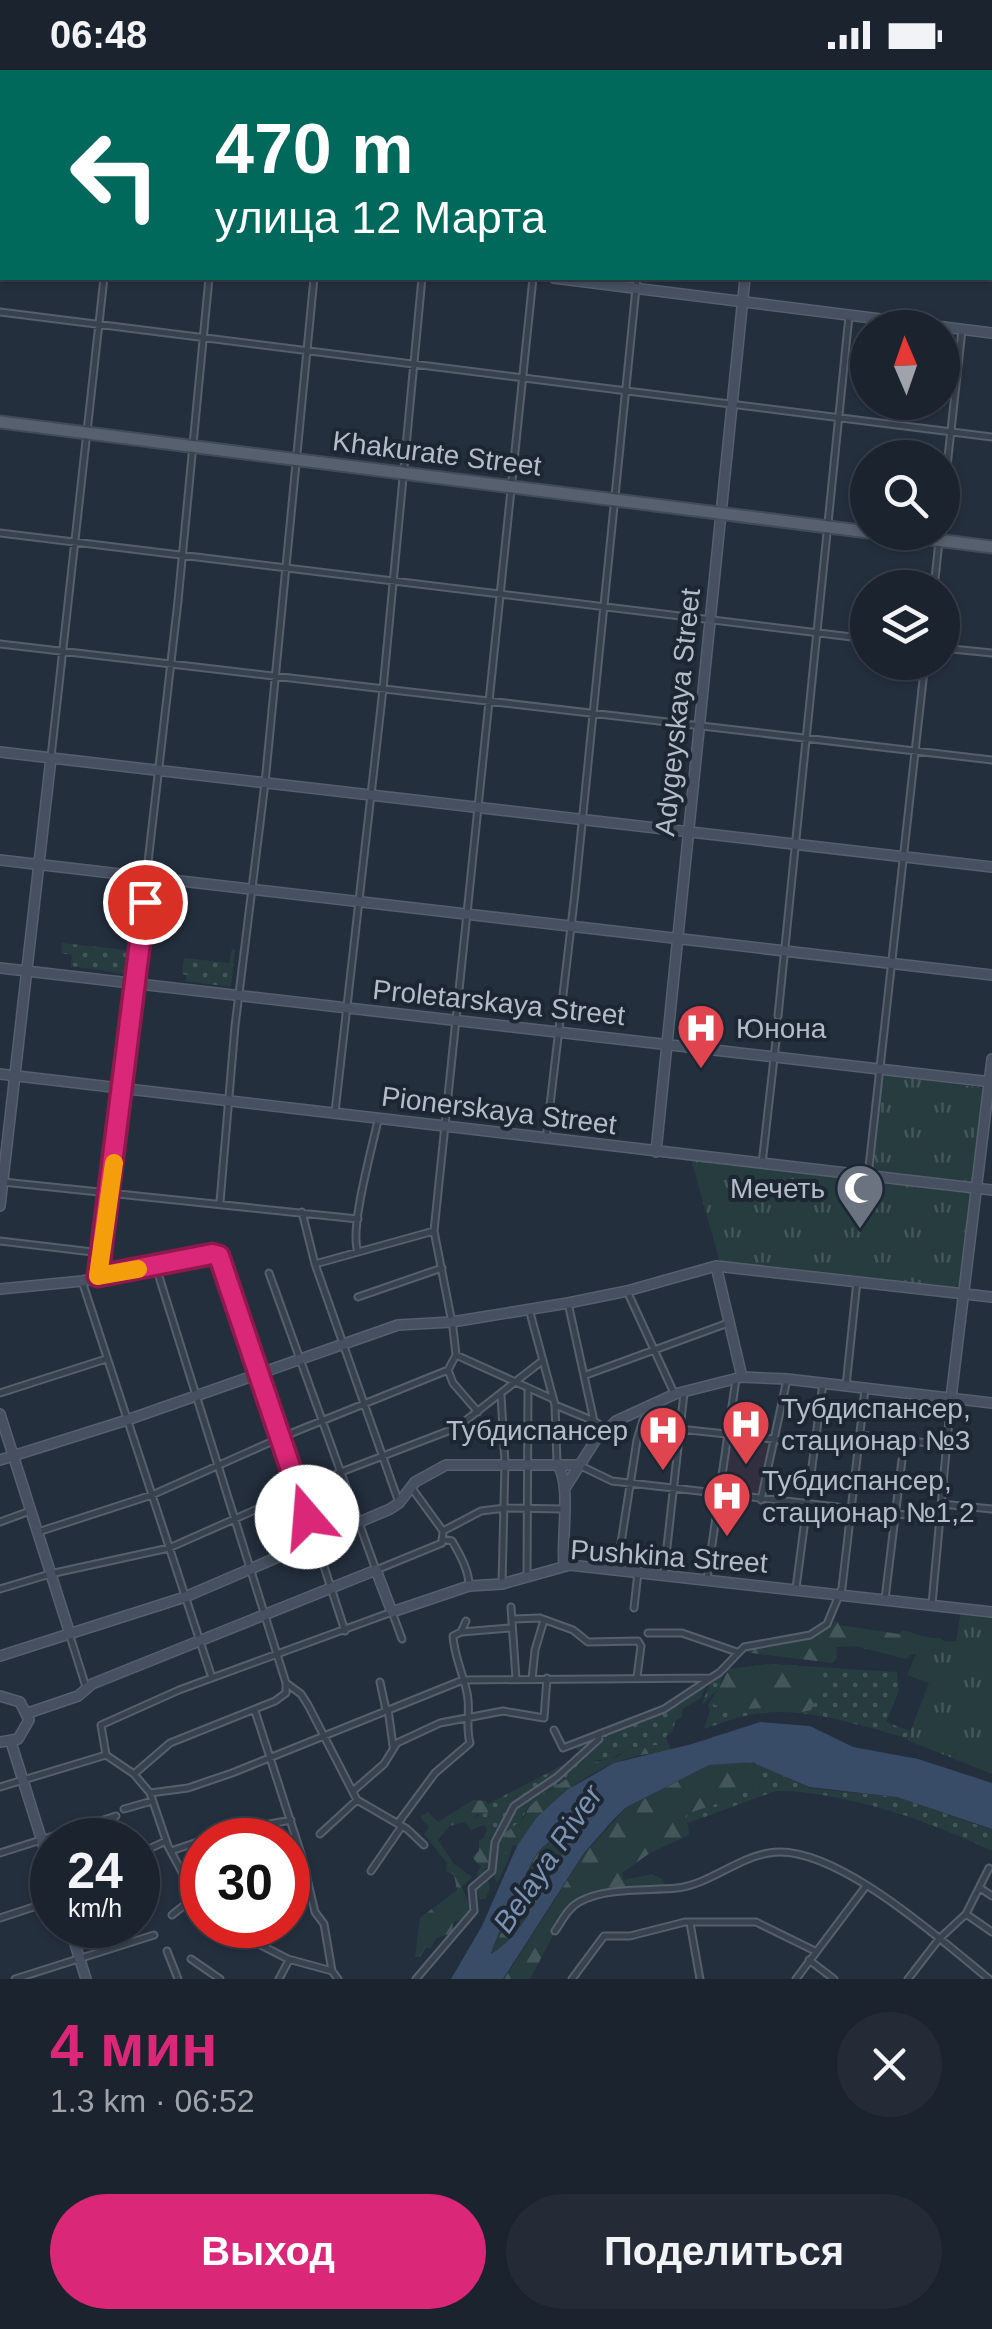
<!DOCTYPE html>
<html lang="ru">
<meta charset="utf-8">
<style>
body{margin:0;font-family:Helvetica,sans-serif;background:#242b36;color:#f1f3f6;height:100vh;display:flex;flex-direction:column;font-size:38px;white-space:nowrap}
*{box-sizing:border-box;margin:0}
p{font-size:32px;color:#a0a4aa}
.icon{flex:none;width:55px;height:55px;fill:none;stroke:currentColor;stroke-width:2;stroke-linecap:round;stroke-linejoin:round}
.map{position:relative;height:1909px;overflow:hidden}
.drawer{display:flex;flex-direction:column;background:#1b232e;flex:1}
.drawer>*{flex:none}
.hud{position:absolute;left:0px;top:0px;width:992px;height:210px;box-shadow:0 2px 8px #0004,0 0 0 2px #39404a;background:#00695c;color:#fff;overflow:hidden}
.needle{width:65px;rotate:358deg}
.tools{position:absolute;left:850px;top:240px;display:grid;gap:20px}
.tools a{display:grid;place-items:center;width:110px;height:110px;border-radius:50%;background:#1b232e;box-shadow:0 2px 8px #0004,0 0 0 2px #39404a;font-size:50px}
.speed{position:absolute;left:30px;top:1748px;display:flex;gap:20px;font-size:50px;font-weight:700;text-align:center}
.speed>*{display:grid;place-content:center;width:130px;height:130px;border-radius:50%;background:#1b232e;box-shadow:0 2px 8px #0004,0 0 0 2px #39404a;line-height:1}
.speed small{font-size:25px;font-weight:400}
.speed .limit{border:15px solid #d22;background:#fff;color:#111}
.pin{position:absolute;display:grid;place-items:center;width:85px;height:85px;color:#fff;margin:-42px;border:5px solid #fff;border-radius:50%;box-shadow:0 2px 10px #0007}
.me{position:absolute;width:110px;margin:-55px;rotate:342deg;stroke-linejoin:round;filter:drop-shadow(0 0 8px #0008)}
.turn{display:flex;align-items:center;gap:35px;height:210px;padding:0 50px;font-size:45px}
.turn .icon{width:130px;height:130px;stroke-width:2.5}
.turn b{display:block;font-size:70px;line-height:85px}
.round{display:grid;place-items:center;flex:none;width:105px;height:105px;border-radius:52px;background:#242b36}
.summary{display:flex;align-items:center;justify-content:space-between;height:170px;padding:0 50px}
h1{font-size:60px;font-weight:600;line-height:75px;color:#db2777}
.button{display:flex;gap:20px;margin-top:auto;padding:20px 50px}
.button a{flex:1;height:115px;border-radius:60px;background:#db2777;color:#fff;font-size:40px;font-weight:600;line-height:115px;text-align:center}
.button a+a{background:#242b36;color:#f1f3f6}
.status{display:flex;justify-content:space-between;align-items:center;height:70px;padding:0 50px;background:#1b232e;direction:ltr}
.status svg{height:28px;fill:currentColor}
.map>svg:first-child{display:block}
.medical{fill:#32303f}
.grass{fill:url(#grass-dots)}
.forest{fill:url(#forest-firs)}
.park{fill:url(#park-tufts)}
.water{fill:#394c67;fill-rule:evenodd}
.lines{fill:none;stroke-linecap:round;stroke-linejoin:round}
.street-casing{stroke:#565f6c;stroke-width:9}
.secondary-casing{stroke:#565f6c;stroke-width:12}
.primary-casing{stroke:#414a57;stroke-width:15}
.street{stroke:#38414e;stroke-width:5}
.secondary{stroke:#465061;stroke-width:9}
.primary{stroke:#56606e;stroke-width:11}
.rail-casing{stroke:#5a6575;stroke-width:6}
.rail{stroke:#1d2633;stroke-width:2.5;stroke-dasharray:8;stroke-linecap:butt}
.route-casing{stroke:#8e194d;stroke-width:25}
.route{stroke:#db2777;stroke-width:18}
.slow{stroke:#f59e0b;stroke-width:18}
.labels{text-anchor:middle;stroke-width:8;stroke-linejoin:round;paint-order:stroke}
.street-label{font-size:28px;fill:#b4bcc9;stroke:#1d2633}
.poi-label{font-size:28px;fill:#b4bcc9;stroke:#1d2633;text-anchor:start}
.water-label{font-size:30px;font-style:italic;fill:#7c92b1;stroke:#1d2633}
</style>
<div class="status"><b>06:48</b><svg viewBox="0 0 49 12"><path d="M0 12V9h3v3zM5 12V6h3v6zM10 12V3h3v9zM15 12V0h3v12zM26 1h20v11H26zM47 4h2v5h-2z"/></svg></div>
<div class="map">
<svg width="992" height="1909" viewBox="0 0 992 1909">
<defs>
<pattern id="grass-dots" width="8" height="8" patternUnits="userSpaceOnUse" patternTransform="scale(2.5)"><rect width="8" height="8" fill="#263c3f"/><path d="M2 2h.1M6 6h.1" fill="none" stroke="#435659" stroke-width="1.8" stroke-linecap="round"/></pattern>
<pattern id="forest-firs" width="22" height="20" patternUnits="userSpaceOnUse" patternTransform="scale(2.5)"><rect width="22" height="20" fill="#263c3f"/><path d="M5 1l3.5 6h-7zM16 11l3.5 6h-7z" fill="#435659"/></pattern>
<pattern id="park-tufts" width="24" height="20" patternUnits="userSpaceOnUse" patternTransform="scale(2.5)"><rect width="24" height="20" fill="#263c3f"/><path d="M3 7l-1-3M5 7V3M7 7l1-3M15 17l-1-3M17 17v-4M19 17l1-3" fill="none" stroke="#435659"/></pattern>
</defs>
<rect width="100%" height="100%" fill="#242f3e"/>
<path class="medical" d="M730 1368 770 1374 760 1424 724 1420Z"/>
<path class="grass" d="M62 873 135 881 132 900 126 904 71 896 72 885 61 883Z
M232 879 235 880 231 917 186 911 187 905 182 904 184 888 229 893Z
M769 1594 897 1602 899 1620 886 1652 910 1661 907 1668C858 1655 801 1634 750 1645 734 1648 719 1654 704 1659L710 1641 708 1635 718 1619 701 1636 711 1611 723 1604 720 1615 729 1599Z
M706 1615 701 1628 682 1639V1647L676 1650 672 1662 666 1666 668 1674 629 1678 611 1689 597 1690 549 1720 528 1738 518 1755 509 1788 508 1784 491 1781 493 1754 474 1749 490 1738 488 1734 569 1692 580 1682 575 1677 679 1635Z
M756 1693 809 1718 897 1727 992 1760V1781C927 1750 865 1729 793 1721H776L685 1754 683 1750 687 1744 730 1729 734 1717H756L761 1712Z"/>
<path class="forest" d="M836 1551 840 1555 899 1564 903 1560 928 1568H941L944 1572 957 1571 922 1585 912 1584 906 1589 855 1576 836 1577 837 1588 833 1593 744 1582 747 1578 816 1565Z
M770 1594 821 1598C829 1613 817 1627 811 1640L798 1643 780 1637 746 1639 714 1635 713 1631 729 1599Z
M669 1674 671 1680C658 1684 645 1683 633 1687 584 1699 545 1736 517 1776L511 1775 505 1763 524 1748 528 1738 541 1726 591 1693 617 1687 629 1678Z
M734 1691 752 1692 759 1697 761 1712 756 1717H734L730 1729 687 1744 683 1750 688 1755 689 1765 650 1783 622 1803 624 1810 652 1804 662 1809 666 1817 586 1823 563 1847 530 1909H504L584 1784 626 1738 709 1695Z
M473 1730 486 1731 490 1738 488 1743 477 1744 474 1749 493 1754 491 1780 508 1784 509 1788 497 1814 492 1798H485L490 1819 485 1829H480L475 1819 479 1815 477 1803 481 1797 472 1787 479 1781V1770L484 1768 487 1759 484 1755 471 1760 465 1752 449 1756 438 1770 454 1794 472 1807 462 1817 471 1839 463 1850 453 1852 452 1863 436 1868 431 1878H425L420 1887H415L420 1848 457 1820 454 1805 446 1801 447 1793 424 1764 429 1757 420 1747 428 1742 438 1752Z
M554 1768 564 1772V1781C545 1815 525 1864 491 1884 491 1878 530 1794 536 1786 541 1779 547 1773 554 1768Z"/>
<path class="park" d="M887 1005 983 1018 972 1113 872 1102 882 1009Z
M691 1089 972 1123 960 1214 953 1218 720 1193Z
M961 1542 992 1546V1704L907 1670 929 1613 907 1605 924 1566 949 1573 956 1571Z"/>
<path class="water" d="M760 1652 810 1656 853 1677 918 1689 992 1713V1759L897 1727 809 1717 752 1692 709 1695 625 1738 613 1750 584 1783 503 1909H451L482 1856 517 1776 537 1747 567 1720 614 1693 692 1674ZM554 1768 564 1772V1781C544 1815 525 1864 491 1884 491 1878 530 1794 536 1785 541 1778 547 1773 554 1768Z"/>
<g class="lines">
<g class="street-casing">
<path id="street" d="M119 0 122 2
M206 0 209 2
M287 0 290 2
M368 0 371 2
M453 0 457 2
M18 2 19 0
M130 2 132 0
M243 2 245 0
M358 2 360 0
M447 2 448 0
M767 2V0
M884 2 885 0
M945 2V0
M0 29H2
M0 167 2 143
M0 242 992 367
M942 442 962 260
M0 463 868 569
M934 518 940 462
M0 574 992 690
M942 578 992 583
M51 687 104 208
M778 946 849 246
M335 1042 383 619 422 208
M546 1069 575 823 637 208
M762 1094 778 953
M868 1106 925 592
M3 1112 358 1149
M110 1123 178 531 209 208
M220 1132 235 956 265 713 314 208
M302 1142 315 1194 398 1430
M0 1171 101 1183
M358 1182C349 1159 372 1079 378 1050
M215 1184 282 1367 345 1561
M315 1194 434 1161
M156 1197 286 1613 301 1624 308 1635 357 1730 407 1759 424 1775
M269 1203 376 1500 442 1473 443 1461 481 1441 505 1438 563 1439
M82 1211 212 1608
M627 1221 674 1323
M358 1227 442 1198
M568 1233 594 1351 605 1358
M529 1239 555 1335 557 1393
M456 1285 553 1329
M448 1300 456 1285 453 1258 434 1161 533 208
M448 1300 453 1313 478 1342
M586 1305 728 1253
M846 1316 857 1211
M0 1323 106 1289
M501 1325 505 1393 502 1514
M555 1335 594 1351
M643 1350 660 1357 857 1378
M860 1365 945 1375
M581 1396 612 1411 941 1449
M411 1417 443 1461
M761 1430 787 1309
M941 1434 992 1439
M0 1452 30 1441
M38 1462 152 1425 282 1367 448 1300
M442 1469 452 1471C459 1483 469 1500 469 1515
M617 1499 637 1370 643 1350
M664 1504 684 1323
M527 1505 528 1318
M707 1509 736 1309
M796 1518 823 1313
M0 1519 50 1504 169 1478 341 1402 456 1358 542 1291
M885 1529 902 1390
M932 1534 951 1328
M511 1537 516 1609
M634 1538 638 1502
M513 1549 540 1548 573 1560 588 1572 638 1571 641 1576 637 1607
M461 1562 466 1551
M69 1563 86 1617
M648 1563H682L737 1582
M532 1609 535 1580 544 1550
M380 1612 386 1640
M388 1639 393 1676
M255 1641 302 1787 315 1842 324 1854 332 1901
M554 1660 563 1678 664 1639 720 1602 744 1577 810 1565 827 1554 842 1518 865 1319
M106 1685 101 1655 179 1620 392 1542 402 1569
M106 1685 134 1704 150 1723 168 1776 183 1804 202 1829
M134 1704 170 1673 275 1631 286 1623V1613
M0 1717 106 1685
M353 1721 384 1694 397 1673 440 1653 503 1641 544 1648 547 1608
M150 1723 188 1718 232 1703 463 1610 710 1608
M124 1739 152 1731
M398 1753 435 1703 470 1673C465 1655 471 1641 467 1623 463 1603 454 1586 453 1566L461 1562 510 1558
M320 1764 357 1730
M171 1781 227 1762 291 1750
M0 1783 116 1746
M138 1784 166 1771
M371 1801 402 1756
M980 1818 992 1826
M966 1844 992 1862
M172 1845 198 1824
M0 1848 52 1831
M690 1853 700 1909
M230 1855 243 1866 288 1889 332 1901 338 1909
M555 1861C562 1851 568 1838 579 1832 605 1817 647 1821 677 1818 708 1815 737 1788 769 1783 832 1771 942 1871 989 1909
M167 1881 178 1909
M191 1889 220 1909
M809 1890 834 1909
M15 1909 154 1865
M279 1909 289 1890
M416 1909 474 1841 472 1818 492 1801 495 1772 514 1736 557 1707 599 1669V1664
M572 1909 604 1866H630L685 1852H756L815 1881
M796 1909 866 1816
M908 1909 939 1869 966 1844 989 1798"/>
</g>
<g class="secondary-casing">
<path id="secondary" d="M565 0 568 2
M990 80 992 81
M0 138 2 139
M554 208 992 263
M0 682 992 797
M0 790 992 905
M0 898 992 1012
M0 1004 992 1120
M656 1082 745 208
M0 1136 51 688
M716 1196 742 1307
M98 1206 110 1123
M0 1219 82 1211 215 1184
M951 1328 992 989
M0 1344 69 1561
M0 1390 127 1350 398 1255 452 1252 568 1233 627 1221 716 1196 992 1227
M557 1394C572 1414 561 1468 564 1495
M565 1418 595 1371 616 1351 675 1324 742 1307 787 1309 992 1333
M0 1586 185 1527 390 1439 399 1433 415 1412 446 1395H579
M0 1626 20 1632 29 1650 18 1669 0 1672
M28 1643 78 1626 92 1614 376 1500 392 1542 469 1516 502 1514 570 1495 992 1542
M11 1672 52 1803
M69 1855 86 1909"/>
</g>
<g class="primary-casing">
<path id="primary" d="M0 352 868 462
M874 462 992 477"/>
</g>
<use href="#street" class="street"/>
<use href="#secondary" class="secondary"/>
<use href="#primary" class="primary"/>
<g class="rail-casing">
<path id="rail" d="M528 0 532 2
M553 0 556 2
M990 120 992 121
M990 161H992
M990 192H992"/>
</g>
<use href="#rail" class="rail"/>
</g>
<g class="lines">
<g class="route-casing">
<path id="route" d="M145 832 98 1206 212 1184 219 1186 307 1447"/>
</g>
<use href="#route" class="route"/>
<path class="slow" d="M114 1093 98 1206 138 1199"/>
</g>
<defs>
<g id="hospital-pin" transform="scale(2.5)"><path d="M0 17L-7.5 6A9.5 9.5 0 1 1 7.5 6Z" fill="#e0444e" stroke="#1d2633"/><path d="M-5-5h3v3.5h4V-5h3V5h-3V1.5h-4V5h-3Z" fill="#fff"/></g>
<g id="mosque-pin" transform="scale(2.5)"><path d="M0 17L-7.5 6A9.5 9.5 0 1 1 7.5 6Z" fill="#6b7280" stroke="#1d2633"/><path d="M3.5-4.9A6 6 0 1 0 3.5 4.9A5 5 0 1 1 3.5-4.9Z" fill="#fff"/></g>
</defs>
<g fill-rule="evenodd">
<use href="#hospital-pin" x="701" y="958"/>
<use href="#mosque-pin" x="860" y="1118"/>
<use href="#hospital-pin" x="746" y="1354"/>
<use href="#hospital-pin" x="663" y="1360"/>
<use href="#hospital-pin" x="727" y="1426"/>
</g>
<g class="labels">
<g class="street-label">
<text transform="translate(437 383) rotate(7)" y="10">Khakurate Street</text>
<text transform="translate(677 642) rotate(-84)" y="10">Adygeyskaya Street</text>
<text transform="translate(499 932) rotate(6)" y="10">Proletarskaya Street</text>
<text transform="translate(499 1040) rotate(7)" y="10">Pionerskaya Street</text>
<text transform="translate(669 1486) rotate(4)" y="10">Pushkina Street</text>
</g>
<g class="poi-label">
<text x="736" y="968">Юнона</text>
<text x="825" y="1128" text-anchor="end">Мечеть</text>
<text x="781" y="1348">Тубдиспансер,<tspan x="781" dy="32">стационар №3</tspan></text>
<text x="628" y="1370" text-anchor="end">Тубдиспансер</text>
<text x="762" y="1420">Тубдиспансер,<tspan x="762" dy="32">стационар №1,2</tspan></text>
</g>
<g class="water-label">
<text transform="translate(548 1789) rotate(-56)" y="10">Belaya River</text>
</g>
</g>
</svg>
<div class="tools">
<a><svg class="needle" viewBox="-14 -14 28 28"><path d="M0-13l5 13h-10z" fill="#e53935"/><path d="M0 13l5-13h-10z" fill="#a0a4aa"/></svg></a>
<a><svg class="icon" aria-label="search" viewBox="0 0 24 24"><circle cx="10" cy="10" r="6"/><path d="M15 15l6 6"/></svg></a>
<a><svg class="icon" aria-label="layers" viewBox="0 0 24 24"><path d="M12 4l9 5-9 5-9-5zM3 14l9 5 9-5"/></svg></a>
</div>
<div class="speed"><div>24<small>km/h</small></div><div class="limit">30</div></div>
<div class="pin" style="left:145px;top:832px;background:#d93025"><svg class="icon" aria-label="arrive" viewBox="0 0 24 24"><path d="M6 21V4h12l-3 4 3 4H6"/></svg></div>
<svg class="me" style="left:307px;top:1447px" viewBox="-20 -20 40 40"><circle r="19" fill="#fff"/><path d="M0-13L10 11 0 6-10 11z" fill="#db2777"/></svg>
<div class="hud">
<div class="turn"><svg class="icon" aria-label="left" viewBox="0 0 24 24"><path d="M17 20v-9H6M10 6l-5 5 5 5"/></svg><div><b>470 m</b>улица 12 Марта</div></div>
</div>
</div>
<section class="drawer">
<div class="summary"><div><h1>4 мин</h1><p>1.3 km · 06:52</p></div><a class="round"><svg class="icon" aria-label="close" viewBox="0 0 24 24"><path d="M6 6l12 12M18 6L6 18"/></svg></a></div>
<div class="button"><a>Выход</a><a>Поделиться</a></div>
</section>
